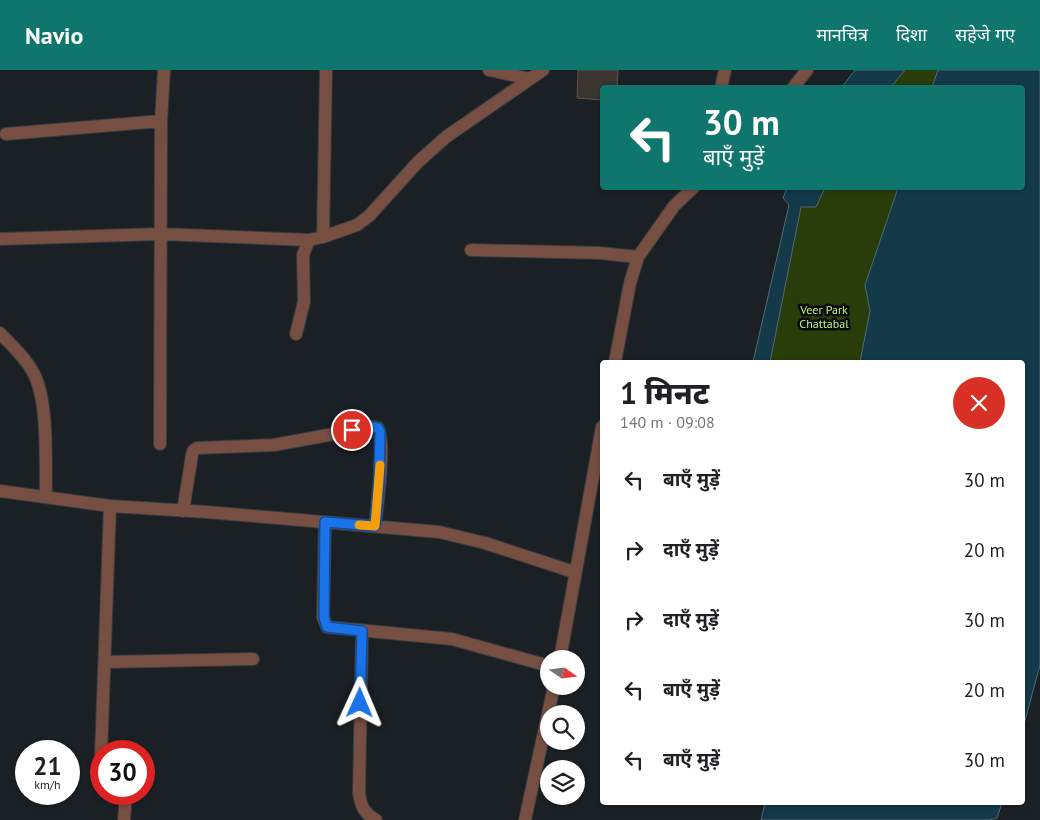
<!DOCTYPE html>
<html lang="hi">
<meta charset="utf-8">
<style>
body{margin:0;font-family:"PT Sans","Noto Sans Devanagari",sans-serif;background:#f6f6f6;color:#202124;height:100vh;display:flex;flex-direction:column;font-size:19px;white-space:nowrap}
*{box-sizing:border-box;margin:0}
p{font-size:16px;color:#757577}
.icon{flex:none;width:28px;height:28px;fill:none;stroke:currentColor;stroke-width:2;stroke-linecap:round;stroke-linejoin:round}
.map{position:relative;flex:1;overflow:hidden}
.details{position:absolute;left:600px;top:290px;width:425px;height:445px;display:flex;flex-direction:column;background:#fff;border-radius:5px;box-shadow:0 1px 4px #0004}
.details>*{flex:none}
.banner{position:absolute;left:600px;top:15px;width:425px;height:105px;border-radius:5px;box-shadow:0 1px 4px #0004;background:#0f766e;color:#fff;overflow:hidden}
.needle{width:32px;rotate:104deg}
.fabs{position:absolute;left:540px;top:580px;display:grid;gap:10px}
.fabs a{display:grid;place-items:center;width:45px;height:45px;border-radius:50%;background:#fff;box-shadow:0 1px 4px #0004;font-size:25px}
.speed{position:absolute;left:15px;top:670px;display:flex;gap:10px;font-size:25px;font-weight:700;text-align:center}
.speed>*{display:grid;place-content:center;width:65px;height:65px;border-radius:50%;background:#fff;box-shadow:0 1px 4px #0004;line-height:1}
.speed small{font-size:12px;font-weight:400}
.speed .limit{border:8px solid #d22;background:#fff;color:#111}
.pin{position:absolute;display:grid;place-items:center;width:42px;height:42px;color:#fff;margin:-21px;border:2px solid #fff;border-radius:50%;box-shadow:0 1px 5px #0007}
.me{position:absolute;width:55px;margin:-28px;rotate:1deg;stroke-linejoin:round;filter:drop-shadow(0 0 4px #0008)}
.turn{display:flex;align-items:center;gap:18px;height:105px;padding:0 20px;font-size:22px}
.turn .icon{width:65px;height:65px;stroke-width:2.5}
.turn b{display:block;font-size:35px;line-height:42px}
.round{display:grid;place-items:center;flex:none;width:52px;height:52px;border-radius:26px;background:#f6f6f6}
.headline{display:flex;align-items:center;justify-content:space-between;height:85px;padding:0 20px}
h1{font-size:30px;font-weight:800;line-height:38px}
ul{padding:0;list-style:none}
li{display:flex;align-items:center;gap:15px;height:70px;padding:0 20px}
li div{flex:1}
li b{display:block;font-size:19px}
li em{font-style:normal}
header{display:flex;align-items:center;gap:30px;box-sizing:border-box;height:70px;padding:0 25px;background:#0f766e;color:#fff}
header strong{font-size:24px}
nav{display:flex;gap:28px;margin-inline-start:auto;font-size:18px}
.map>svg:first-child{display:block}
.green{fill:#283d0a}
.water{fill:#143949;stroke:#516b78}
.building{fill:#3a3530;stroke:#59544f}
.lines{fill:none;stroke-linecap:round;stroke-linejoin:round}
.minor-casing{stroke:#363b3f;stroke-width:14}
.minor{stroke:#764e42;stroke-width:12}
.route-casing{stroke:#114b97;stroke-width:12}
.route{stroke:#1a73e8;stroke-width:9}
.slow{stroke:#f59e0b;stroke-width:9}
.labels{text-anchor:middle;stroke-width:5;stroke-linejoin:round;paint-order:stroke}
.park-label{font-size:12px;fill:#bff57e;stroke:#07090b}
</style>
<header>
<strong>Navio</strong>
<nav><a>मानचित्र</a><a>दिशा</a><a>सहेजे गए</a></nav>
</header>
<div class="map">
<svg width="1040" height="750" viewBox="0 0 1040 750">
<rect width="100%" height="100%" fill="#1b2024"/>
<path class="green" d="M905 0H938L932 17 891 18Z
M825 118H898L865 215 870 241 860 292H770L801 136 816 137Z"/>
<path class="water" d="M855 0H905L891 17H842Z
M938 0H1040V595L1023 658 1022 292H860L870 241 865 215 898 118H1022V18L932 17Z
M787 118H825L816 137H801L770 292H753L789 135 783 128Z
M765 733V732L1002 733 997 748 989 750H761Z"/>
<path class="building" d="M578 0H618L617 18H602V30L577 28Z"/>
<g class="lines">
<g class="minor-casing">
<path id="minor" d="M489 0 530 9
M721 18 725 0
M793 18 807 0
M6 64 161 51
M323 167 357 155 369 146 418 92 446 67 543 0
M0 169 160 164 309 170
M471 180 600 183 638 187
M0 263C12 276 26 288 34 304 49 334 45 393 46 426
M296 264 304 232 303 185 309 170 323 167 326 0
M615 292 630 213 638 187 674 136 693 118
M160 374 161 51 164 0
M0 421 110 436 207 442 439 462 485 473 574 502
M183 441 192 385 193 381 197 378 274 375 372 357 378 358C386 373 377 436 375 456
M325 452 323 547 327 557 452 569 549 596
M362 561 359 723C361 737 364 743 376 750
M560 589 602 357
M105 592 253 589
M101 685 110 436
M124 750 126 724
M525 750 554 616"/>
</g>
<use href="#minor" class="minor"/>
</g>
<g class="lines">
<g class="route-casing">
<path id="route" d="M352 360 372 357 378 358 380 362 379 414 375 456 325 452 324 547 327 557 362 561 360 633"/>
</g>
<use href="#route" class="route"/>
<path class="slow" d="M359 455 375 456 380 395"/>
</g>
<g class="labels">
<g class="park-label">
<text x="824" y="244">Veer Park<tspan x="824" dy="14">Chattabal</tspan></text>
</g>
</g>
</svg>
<div class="fabs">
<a><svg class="needle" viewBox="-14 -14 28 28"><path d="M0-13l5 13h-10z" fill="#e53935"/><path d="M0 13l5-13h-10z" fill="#757577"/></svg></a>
<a><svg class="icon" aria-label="search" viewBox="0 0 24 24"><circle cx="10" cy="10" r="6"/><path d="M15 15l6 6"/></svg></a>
<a><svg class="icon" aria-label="layers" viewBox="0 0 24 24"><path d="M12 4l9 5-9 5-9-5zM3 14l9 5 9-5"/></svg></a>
</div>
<div class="speed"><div>21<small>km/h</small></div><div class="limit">30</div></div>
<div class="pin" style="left:352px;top:360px;background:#d93025"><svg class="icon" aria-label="arrive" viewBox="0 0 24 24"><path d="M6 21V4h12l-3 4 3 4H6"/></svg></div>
<svg class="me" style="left:360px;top:633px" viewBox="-20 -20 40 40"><path d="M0-17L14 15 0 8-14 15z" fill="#1a73e8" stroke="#fff" stroke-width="4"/></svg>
<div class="banner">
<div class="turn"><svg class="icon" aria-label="left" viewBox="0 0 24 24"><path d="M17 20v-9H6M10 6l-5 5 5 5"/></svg><div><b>30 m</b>बाएँ मुड़ें</div></div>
</div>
<section class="details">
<div class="headline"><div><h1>1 मिनट</h1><p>140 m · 09:08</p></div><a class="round" style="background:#d93025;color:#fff"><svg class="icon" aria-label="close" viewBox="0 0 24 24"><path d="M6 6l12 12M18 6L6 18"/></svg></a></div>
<ul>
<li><svg class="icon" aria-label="left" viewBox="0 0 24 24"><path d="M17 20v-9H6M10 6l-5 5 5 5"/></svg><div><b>बाएँ मुड़ें</b></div><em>30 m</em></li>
<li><svg class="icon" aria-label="right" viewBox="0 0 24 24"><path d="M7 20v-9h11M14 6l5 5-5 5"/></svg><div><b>दाएँ मुड़ें</b></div><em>20 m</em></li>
<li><svg class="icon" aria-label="right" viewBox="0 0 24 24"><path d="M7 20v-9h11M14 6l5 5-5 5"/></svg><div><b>दाएँ मुड़ें</b></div><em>30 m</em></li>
<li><svg class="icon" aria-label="left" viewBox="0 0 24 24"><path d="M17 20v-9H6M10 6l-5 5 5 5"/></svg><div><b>बाएँ मुड़ें</b></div><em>20 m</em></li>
<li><svg class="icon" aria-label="left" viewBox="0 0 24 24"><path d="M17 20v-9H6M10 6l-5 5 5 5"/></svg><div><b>बाएँ मुड़ें</b></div><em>30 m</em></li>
</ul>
</section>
</div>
